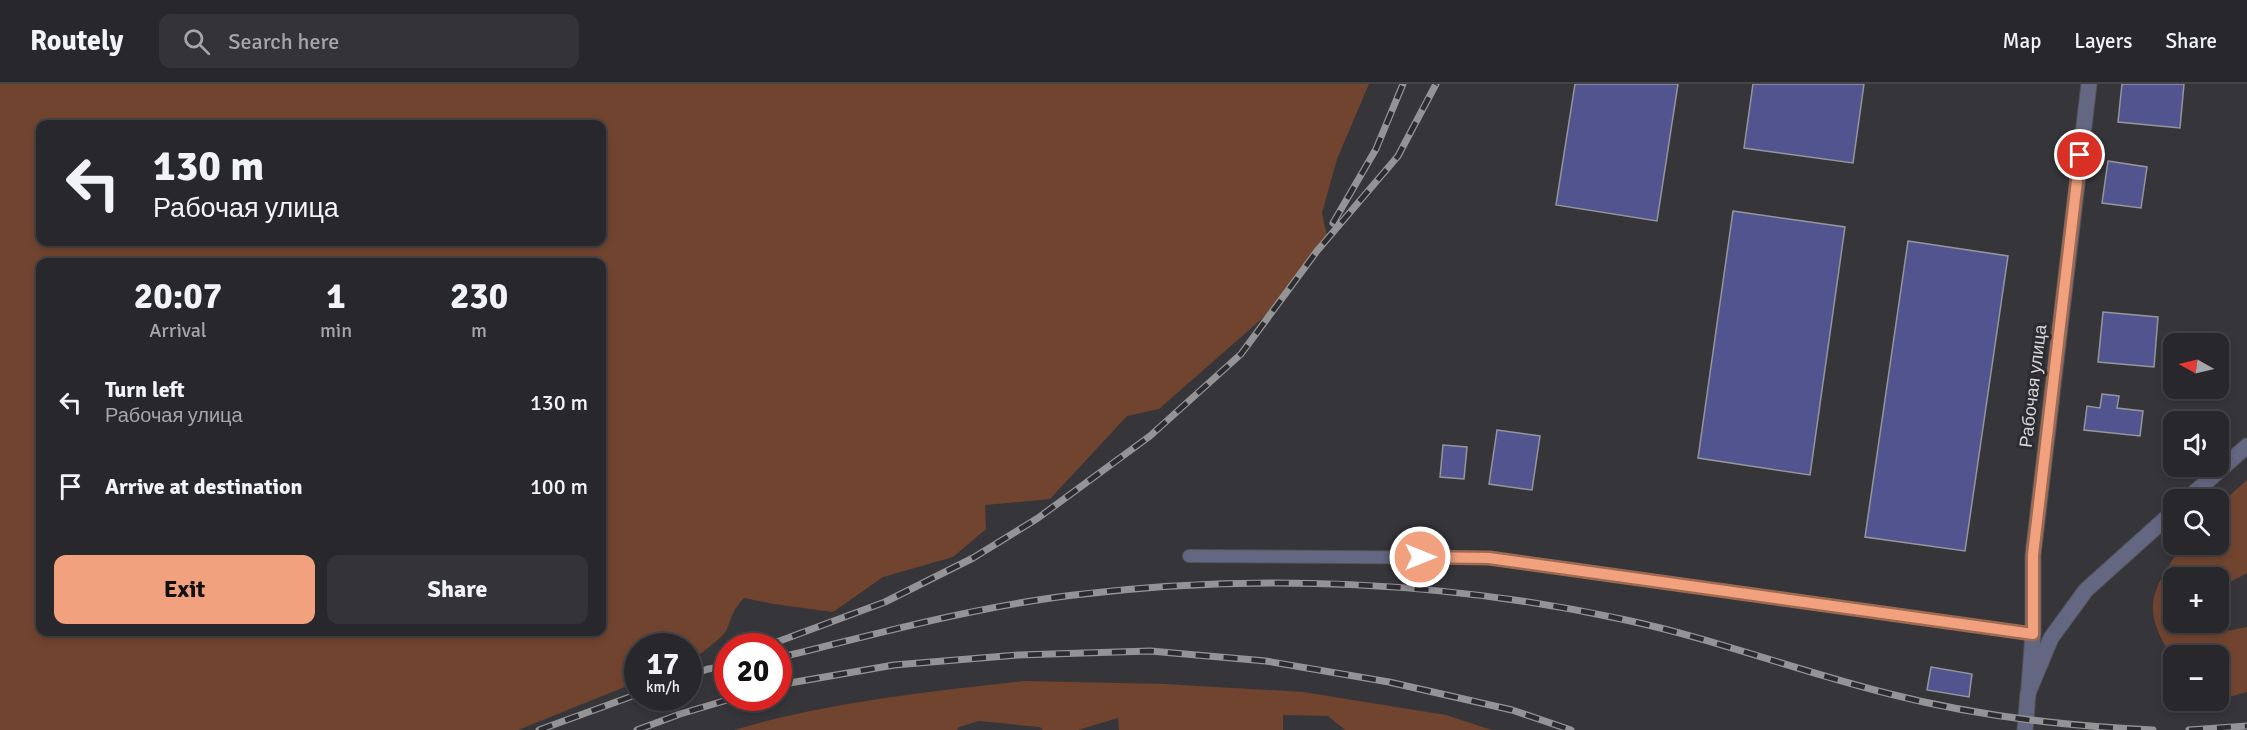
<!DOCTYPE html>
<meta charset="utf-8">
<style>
body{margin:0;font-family:Signika,sans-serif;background:#343438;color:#f1f3f6;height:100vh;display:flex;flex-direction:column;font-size:22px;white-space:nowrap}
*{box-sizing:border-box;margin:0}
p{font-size:20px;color:#a5a6a9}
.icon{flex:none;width:33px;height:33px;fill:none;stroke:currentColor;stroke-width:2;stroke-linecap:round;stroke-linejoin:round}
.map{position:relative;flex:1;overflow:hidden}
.panel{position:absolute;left:36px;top:174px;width:570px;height:378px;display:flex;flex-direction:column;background:#28282c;border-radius:12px;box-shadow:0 3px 9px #0003,0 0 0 2px #444448}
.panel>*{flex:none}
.banner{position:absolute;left:36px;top:36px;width:570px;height:126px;border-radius:12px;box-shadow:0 3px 9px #0003,0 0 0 2px #444448;background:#28282c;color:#f1f3f6;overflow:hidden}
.needle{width:39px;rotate:278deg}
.fabs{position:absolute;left:2163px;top:249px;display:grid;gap:12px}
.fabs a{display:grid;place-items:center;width:66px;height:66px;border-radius:12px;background:#28282c;box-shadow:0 3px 9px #0003,0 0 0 2px #444448;font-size:30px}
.speed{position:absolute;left:624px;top:549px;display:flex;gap:12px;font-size:30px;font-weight:700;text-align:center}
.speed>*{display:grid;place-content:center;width:78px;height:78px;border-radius:50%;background:#28282c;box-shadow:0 3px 9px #0003,0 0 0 2px #444448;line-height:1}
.speed small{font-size:15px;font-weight:400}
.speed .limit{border:9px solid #d22;background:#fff;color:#111}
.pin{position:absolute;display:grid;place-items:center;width:51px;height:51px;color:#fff;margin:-26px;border:3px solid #fff;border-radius:50%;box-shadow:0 2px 6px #0007}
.me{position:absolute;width:66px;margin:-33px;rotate:90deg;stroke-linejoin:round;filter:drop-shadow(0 0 4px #0008)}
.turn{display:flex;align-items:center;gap:21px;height:126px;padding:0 18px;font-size:27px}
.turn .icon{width:78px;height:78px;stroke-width:2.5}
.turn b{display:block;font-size:42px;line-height:51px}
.eta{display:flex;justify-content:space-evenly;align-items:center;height:102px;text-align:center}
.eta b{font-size:36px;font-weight:700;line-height:42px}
.primary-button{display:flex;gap:12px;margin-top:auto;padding:12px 18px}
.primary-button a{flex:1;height:69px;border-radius:12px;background:#f1a17d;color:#111;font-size:24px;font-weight:700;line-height:69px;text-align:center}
.primary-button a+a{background:#343438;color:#f1f3f6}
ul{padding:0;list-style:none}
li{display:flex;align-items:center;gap:18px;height:84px;padding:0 18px}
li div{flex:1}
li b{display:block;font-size:22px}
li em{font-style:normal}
header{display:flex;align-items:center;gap:36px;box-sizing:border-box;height:84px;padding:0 30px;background:#28282c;border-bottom:2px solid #444448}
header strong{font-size:28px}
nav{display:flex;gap:33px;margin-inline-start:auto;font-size:21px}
.search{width:420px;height:54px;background:#343438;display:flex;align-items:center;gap:15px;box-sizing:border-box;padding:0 21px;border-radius:12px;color:#a5a6a9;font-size:22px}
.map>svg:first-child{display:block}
.green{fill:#71442f;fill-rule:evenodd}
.building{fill:#525490;stroke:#95969b;stroke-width:1.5}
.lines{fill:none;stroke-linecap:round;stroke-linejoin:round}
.service-casing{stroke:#535357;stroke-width:14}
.minor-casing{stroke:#535357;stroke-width:17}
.tertiary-casing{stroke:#535357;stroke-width:17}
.service{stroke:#646782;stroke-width:12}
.minor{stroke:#646782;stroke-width:15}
.tertiary{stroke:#646782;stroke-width:15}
.rail-casing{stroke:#949497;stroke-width:7}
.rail{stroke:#2c2c30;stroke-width:4.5;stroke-dasharray:14;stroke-linecap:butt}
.route-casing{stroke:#9d6951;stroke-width:15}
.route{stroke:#f1a17d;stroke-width:10}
.labels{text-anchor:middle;stroke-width:6;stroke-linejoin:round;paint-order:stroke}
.street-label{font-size:18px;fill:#d6d6d9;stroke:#2c2c30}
</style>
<header>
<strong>Routely</strong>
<div class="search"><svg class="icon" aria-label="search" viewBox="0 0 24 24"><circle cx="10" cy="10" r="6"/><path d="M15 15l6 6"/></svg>Search here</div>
<nav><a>Map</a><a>Layers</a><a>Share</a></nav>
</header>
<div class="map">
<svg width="2247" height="646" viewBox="0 0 2247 646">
<rect width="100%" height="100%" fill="#36363a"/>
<path class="green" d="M0 0H1369L1337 75 1322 129 1328 157 1275 223 1159 325 1127 332 1050 415 985 421 986 445 953 473 883 493 833 528 774 520 744 514C731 528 733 532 726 547 723 553 695 575 689 577L688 562H638L637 598 518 646H0ZM40 40H602V158H40ZM40 178H602V548H40Z
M2247 396V489L2221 503 2227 547 2247 543V608L2225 614 2219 612 2218 572H2174L2173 574C2140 525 2151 506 2183 461L2218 460 2219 421ZM2174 494H2218V538H2174Z
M1024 597 1164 600 1303 608 1446 631 1492 646H1345L1328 632 1283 631V646H1119L1118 634 1078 646H1043L1040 643 979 637 959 643 957 646H734C828 618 926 608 1024 597Z"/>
<path class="building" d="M1575 0H1678L1657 137 1556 121Z
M1753 0H1864L1853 79 1744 64Z
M2122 0H2184L2180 44 2118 38Z
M2108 77 2147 83 2141 124 2102 119Z
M1733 127 1845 143 1810 391 1698 374Z
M1908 157 2008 172 1965 467 1865 453Z
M2103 228 2158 233 2154 283 2098 278Z
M2102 310 2119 312 2117 324 2143 327 2140 352 2084 346 2087 322 2100 324Z
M1497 346 1540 352 1532 406 1489 400Z
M1443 361 1467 363 1464 395 1440 393Z
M1931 583 1972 590 1969 613 1927 606Z"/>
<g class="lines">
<g class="service-casing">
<path id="service" d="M1189 472 1489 474 2033 550"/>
</g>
<g class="minor-casing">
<path id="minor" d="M2029 603 2033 550V471L2089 0"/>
</g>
<g class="tertiary-casing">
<path id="tertiary" d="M2186 416 2247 362
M2025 646 2028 609 2051 554 2086 506 2174 427"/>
</g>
<use href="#service" class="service"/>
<use href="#minor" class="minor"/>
<use href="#tertiary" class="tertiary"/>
<g class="rail-casing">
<path id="rail" d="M1333 139 1376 65 1403 0
M766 562 885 518 973 474 1038 434 1150 352 1241 270 1317 167 1398 72 1436 0
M778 574C876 550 974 523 1074 511 1257 489 1446 497 1626 536 1715 555 1801 588 1890 610 1976 632 2064 642 2153 646
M688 592 708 585 728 582
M778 601 894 581 1018 571 1150 567 1266 577 1389 598 1512 626 1571 646
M539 646 638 610
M637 646 680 630 734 614
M2189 646 2247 642"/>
</g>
<use href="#rail" class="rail"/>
</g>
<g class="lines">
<g class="route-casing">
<path id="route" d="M1420 473 1489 474 2033 550V471L2080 71"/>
</g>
<use href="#route" class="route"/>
</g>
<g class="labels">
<g class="street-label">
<text transform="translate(2033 302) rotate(-83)" y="6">Рабочая улица</text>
</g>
</g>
</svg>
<div class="fabs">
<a><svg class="needle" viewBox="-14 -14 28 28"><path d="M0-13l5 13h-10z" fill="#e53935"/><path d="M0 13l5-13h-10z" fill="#a5a6a9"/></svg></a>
<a><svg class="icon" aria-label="sound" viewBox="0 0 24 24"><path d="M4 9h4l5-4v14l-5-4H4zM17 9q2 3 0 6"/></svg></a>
<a><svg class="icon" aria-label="search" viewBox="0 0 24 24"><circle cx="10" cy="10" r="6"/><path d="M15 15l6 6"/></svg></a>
<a>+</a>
<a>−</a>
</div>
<div class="speed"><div>17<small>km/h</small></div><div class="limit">20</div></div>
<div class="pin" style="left:2080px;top:71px;background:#d93025"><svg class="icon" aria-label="arrive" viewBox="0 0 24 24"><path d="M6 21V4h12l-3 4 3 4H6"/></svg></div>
<svg class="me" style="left:1420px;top:473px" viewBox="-20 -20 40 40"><circle r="17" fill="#f1a17d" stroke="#fff" stroke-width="3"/><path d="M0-11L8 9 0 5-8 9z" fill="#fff"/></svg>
<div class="banner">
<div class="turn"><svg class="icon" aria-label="left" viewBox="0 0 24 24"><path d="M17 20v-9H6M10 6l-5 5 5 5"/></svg><div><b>130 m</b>Рабочая улица</div></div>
</div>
<section class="panel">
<div class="eta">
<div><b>20:07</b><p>Arrival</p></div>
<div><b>1</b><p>min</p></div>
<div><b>230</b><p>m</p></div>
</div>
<ul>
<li><svg class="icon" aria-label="left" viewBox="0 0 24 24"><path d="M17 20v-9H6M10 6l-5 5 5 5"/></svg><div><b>Turn left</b><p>Рабочая улица</p></div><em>130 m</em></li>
<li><svg class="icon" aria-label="arrive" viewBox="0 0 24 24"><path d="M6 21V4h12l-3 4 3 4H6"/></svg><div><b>Arrive at destination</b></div><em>100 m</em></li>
</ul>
<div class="primary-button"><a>Exit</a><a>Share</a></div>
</section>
</div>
